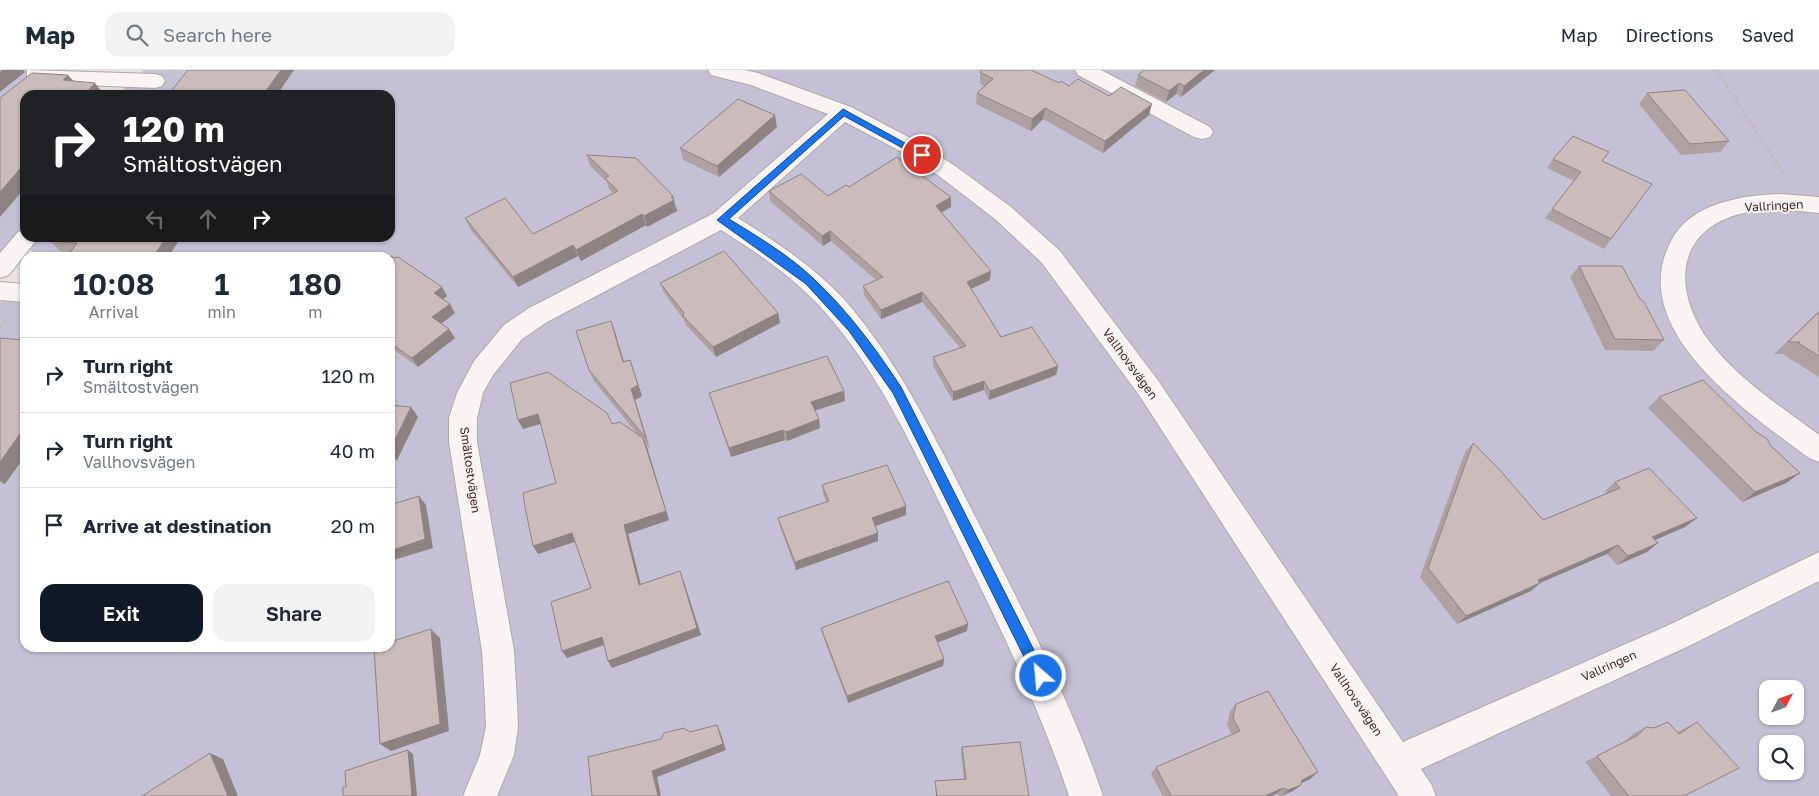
<!DOCTYPE html>
<meta charset="utf-8">
<style>
body{margin:0;font-family:"Golos Text",sans-serif;background:#f2f2f3;color:#1f2937;height:100vh;display:flex;flex-direction:column;font-size:19px;white-space:nowrap}
*{box-sizing:border-box;margin:0}
p{font-size:16px;color:#747a83}
.icon{flex:none;width:28px;height:28px;fill:none;stroke:currentColor;stroke-width:2;stroke-linecap:round;stroke-linejoin:round}
.map{position:relative;flex:1;overflow:hidden}
.details{position:absolute;left:20px;top:182px;width:375px;height:400px;display:flex;flex-direction:column;background:#fff;border-radius:15px;box-shadow:0 1px 4px #0004}
.details>*{flex:none}
.banner{position:absolute;left:20px;top:20px;width:375px;height:152px;border-radius:15px;box-shadow:0 1px 4px #0004;background:#202124;color:#fff;overflow:hidden}
.needle{width:32px;rotate:49deg}
.fabs{position:absolute;left:1759px;top:610px;display:grid;gap:10px}
.fabs a{display:grid;place-items:center;width:45px;height:45px;border-radius:10px;background:#fff;box-shadow:0 1px 4px #0004;font-size:25px}
.pin{position:absolute;display:grid;place-items:center;width:42px;height:42px;color:#fff;margin:-21px;border:2px solid #fff;border-radius:50%;box-shadow:0 1px 5px #0007}
.me{position:absolute;width:55px;margin:-28px;rotate:333deg;stroke-linejoin:round;filter:drop-shadow(0 0 4px #0008)}
.turn{display:flex;align-items:center;gap:18px;height:105px;padding:0 20px;font-size:22px}
.turn .icon{width:65px;height:65px;stroke-width:2.5}
.turn b{display:block;font-size:35px;line-height:42px}
.lanes{display:flex;align-items:center;height:48px;padding:0 20px;background:#0003;justify-content:center;gap:25px;direction:ltr}
.lanes .off{opacity:.35}
.eta{display:flex;justify-content:space-evenly;align-items:center;height:85px;text-align:center}
.eta b{font-size:30px;font-weight:600;line-height:35px}
.button{display:flex;gap:10px;margin-top:auto;padding:10px 20px}
.button a{flex:1;height:58px;border-radius:15px;background:#111827;color:#fff;font-size:20px;font-weight:600;line-height:58px;text-align:center}
.button a+a{background:#f2f2f3;color:#1f2937}
ul{padding:0;list-style:none}
li{display:flex;align-items:center;gap:15px;height:75px;padding:0 20px;border-top:1px solid #e0e1e3}
li div{flex:1}
li b{display:block;font-size:19px}
li em{font-style:normal}
header{display:flex;align-items:center;gap:30px;box-sizing:border-box;height:70px;padding:0 25px;background:#fff;border-bottom:1px solid #e0e1e3}
header strong{font-size:24px}
nav{display:flex;gap:28px;margin-inline-start:auto;font-size:18px}
.search{width:350px;height:45px;background:#f2f2f3;display:flex;align-items:center;gap:12px;box-sizing:border-box;padding:0 18px;border-radius:15px;color:#747a83;font-size:19px}
.map>svg:first-child{display:block}
.green{fill:#c4c1d6;fill-rule:evenodd}
.lines{fill:none;stroke-linecap:round;stroke-linejoin:round}
.minor-casing{stroke:#b6a6a6;stroke-width:2}
.path{stroke:#c3b7b7;stroke-width:2.5;stroke-dasharray:3 3;stroke-linecap:butt}
.minor{fill:#f9f4f4;fill-rule:evenodd}
.wall{fill:#afa1a1}
.shaded-wall{fill:#8e8383}
.building{fill:#cbbbbb;stroke:#8e8383}
.route{fill:#1a73e8;stroke:#114b97}
.labels{text-anchor:middle;stroke-width:4;stroke-linejoin:round;paint-order:stroke}
.street-label{font-size:12px;fill:#452828;stroke:#f8f1f1}
</style>
<header>
<strong>Map</strong>
<div class="search"><svg class="icon" aria-label="search" viewBox="0 0 24 24"><circle cx="10" cy="10" r="6"/><path d="M15 15l6 6"/></svg>Search here</div>
<nav><a>Map</a><a>Directions</a><a>Saved</a></nav>
</header>
<div class="map">
<svg width="1819" height="726" viewBox="0 0 1819 726">
<rect width="100%" height="100%" fill="#ebe1e1"/>
<path class="green" d="M0 0H46L5 32 25 35 26 168H390V25H119L131 10H135L144 0H1819V726H0V233L9 222 25 223V578H390V188H28L33 181 17 179 0 193ZM1768 619H1795V646H1768ZM1768 674H1795V701H1768Z"/>
<g class="lines">
<g class="minor-casing">
<path id="minor" d="M27 0 155 4 162 6 165 11 162 16 155 18 37 13 30 11 27 6Z
M708 0H744L758 3 851 37 918 72 955 96 1011 137 1060 181 1157 309 1403 672 1669 555 1819 482V511L1691 575 1421 699 1431 714 1436 726H1399L1139 325 1042 193 995 149 939 106 902 82 845 52 738 148C775 171 813 196 843 228 902 295 939 376 979 454 1025 544 1071 631 1103 726H1069C1040 638 999 556 959 473 920 393 884 309 825 242 796 209 758 183 721 160L547 252 522 269 493 305 483 323 477 348V372L514 581 517 632 518 657 514 685 497 726H463L480 685 486 657 485 632 482 581 449 372V348L457 323 474 291 504 255 529 238 714 143 828 44 751 15 711 5Z
M1075 0H1101L1210 57 1213 62 1210 67 1202 69 1194 67 1078 5Z
M1781 124 1819 127V143C1792 140 1762 137 1736 145 1672 165 1675 225 1709 271 1738 309 1781 337 1819 365V392L1809 388C1749 343 1624 260 1671 171 1690 133 1743 125 1781 124Z
M25 160V168H38L9 205 0 208V183L18 162Z
M0 212 25 214V232L0 230Z"/>
</g>
<path class="path" d="M1716 0 1784 104
M0 257 6 250"/>
<use href="#minor" class="minor"/>
</g>
<path class="wall" d="M1144 0H1215L1181 27 1176 24 1166 32 1135 16 1138 5Z
M980 2 1059 13 1109 26 1149 45 1103 83 1043 49 1031 61 976 34 977 23 984 16 980 13Z
M1647 23 1729 71 1720 82 1681 85 1639 34Z
M777 57 719 107 683 90 680 78Z
M1609 82 1602 91 1611 169 1604 179 1545 148 1574 111 1547 98 1553 89Z
M587 85 676 137 677 141 647 157 646 155 581 191 578 186 518 217 470 159 465 148 533 164 613 123 609 119 607 112 590 96Z
M849 117 951 137 941 143 990 210 971 219 1001 267 1058 296 1056 305 989 330 984 320 953 331 933 296V287L960 278 922 232 881 249 864 225 863 216 876 210 831 171 823 176 770 131 769 121 828 126Z
M181 168 167 188H66L70 182 60 181 50 171Z
M390 188 442 217 447 226 443 229 455 243 441 254 449 259 455 268 418 297 390 277Z
M1579 196 1640 229 1664 270 1653 281 1605 280 1570 207Z
M660 213 778 243 780 253 716 287 686 255 684 250 664 223Z
M1819 241V307L1784 285 1785 284H1774Z
M615 262 624 291 634 301 642 326 635 330 650 379 645 373 669 450 628 464 641 515 683 509 701 565 612 598 608 591 604 575 567 588 591 518 575 472 538 484 556 413 541 354 523 359 518 350 612 354 638 365 594 311 589 300Z
M0 268 25 270V386L5 414 0 413Z
M844 321 845 331 815 341 819 349 820 358 787 371 785 370 731 387 712 333 709 323Z
M1659 327 1771 376 1800 403 1786 413 1742 432 1648 338Z
M390 335 411 337 418 347 397 390H390Z
M1473 373 1543 450 1607 423 1605 421 1615 412 1697 448 1685 457 1655 470 1647 482 1617 495 1607 484 1540 513 1531 521 1457 554 1420 507 1465 382Z
M822 415 906 436V445L875 456 878 463V471L796 500 780 457 778 448 826 432 823 424Z
M821 558 967 561 937 573 944 589 943 596 848 633 823 566Z
M1236 634 1318 702 1310 709 1301 713V715L1293 721 1281 726 1276 724 1272 726H1163L1151 704 1156 697 1232 665 1227 655 1230 641Z
M1697 652 1684 726H1611L1585 692 1625 672 1633 664 1646 657 1677 662Z
M962 677 1029 726H936L935 711 964 709 961 684Z"/>
<path class="shaded-wall" d="M2 0H23L25 2 0 22V2Z
M281 0H294L277 25H263Z
M1204 0H1215L1181 27 1184 16Z
M68 5 78 16 63 10Z
M95 13 104 25H84Z
M1179 13 1176 24 1166 32 1169 21Z
M1152 34 1149 45 1103 83 1105 71Z
M1045 38 1043 49 1031 61 1032 49Z
M775 45 777 57 719 107 717 96Z
M25 93V118L0 147V122Z
M673 126 677 141 647 157 644 146Z
M951 127V137L935 146 936 136Z
M642 144 646 155 581 191 576 180Z
M830 161 831 171 823 176 822 166Z
M166 168H181L167 188H152Z
M573 175 578 186 518 217 513 207Z
M991 201 990 210 966 221 967 212Z
M442 217 447 226 439 232 434 223Z
M922 222V232L881 249V240Z
M450 234 455 243 437 257 432 247Z
M778 243 780 253 716 287 713 277Z
M611 251 615 262 627 303 623 292Z
M449 259 455 268 418 297 412 288Z
M630 290 642 326 635 330 650 379 646 368 631 319Z
M1058 296 1056 305 989 330 990 321Z
M984 311V320L953 331V322Z
M844 321 845 331 812 341 811 332Z
M411 337 418 347 397 390 390 382V380Z
M538 344 543 353 523 359 518 350Z
M819 349 820 358 787 371 786 362Z
M25 357V386L5 414 0 410V392Z
M783 360 785 370 731 387 729 378Z
M643 368 647 377 669 450 628 464 643 523 639 515 624 455Z
M1800 403 1786 413 1742 432 1755 422Z
M419 426 426 435 433 478 394 490 395 494 390 495V481Z
M906 436V445L873 457 872 448Z
M1697 448 1685 457 1641 476 1652 467Z
M572 463 577 471 538 484 533 476Z
M878 463V471L796 500 795 492Z
M1658 473 1647 482 1617 495 1628 486Z
M1618 475 1607 484 1528 518 1538 510Z
M680 501 683 509 701 565 612 598 608 591Z
M1540 513 1531 521 1457 554 1466 546Z
M968 554 967 561 934 574 935 566Z
M431 559 440 568 449 661 391 681 380 674Z
M602 567 606 574 567 588 562 581Z
M944 589 943 596 848 633 847 626Z
M717 655 720 661 726 680 657 707 661 726H658L652 701Z
M408 680 413 684 417 726H411Z
M210 683 223 689 238 726H228Z
M1318 702 1310 709 1295 716 1302 710Z
M1301 715 1293 721 1281 726 1288 720Z
M1283 718 1276 724 1272 726H1265Z"/>
<path class="building" d="M188 0H281L263 25H168Z
M981 0H1031L1059 13 1061 11 1069 16 1078 9 1109 26 1121 17 1152 34 1105 71 1045 38 1032 49 977 23 993 9 980 2Z
M1144 0H1204L1184 16 1179 13 1169 21 1138 5Z
M32 3 68 5 63 10 95 13 84 25H25V93L0 122V28Z
M1685 20 1729 71 1690 74 1647 23Z
M738 29 775 45 717 96 680 78Z
M1573 66 1609 82 1602 91 1652 114 1611 169 1552 139 1581 102 1553 89Z
M587 85 636 88 673 126 671 127 674 130 644 146 642 144 576 180 573 175 513 207 465 148 505 128 533 164 618 121 605 108 609 106Z
M897 87 951 127 936 136 991 201 967 212 1001 267 1032 257 1058 296 990 321 984 311 953 322 933 287 966 276 922 222 881 240 863 216 883 207 830 161 822 166 769 121 801 104 828 126 846 115 849 117Z
M53 168H166L152 188H66L77 173 50 171Z
M724 181 778 243 713 277 683 246 684 243 660 213Z
M391 186 395 188 398 187 442 217 434 223 450 234 432 247 449 259 412 288 390 273V188Z
M1579 196H1622L1640 229 1644 232 1664 270 1615 269Z
M1819 242V286L1798 273 1800 272H1788Z
M611 251 623 292 630 290 638 315 631 319 646 368 589 300 576 261Z
M0 268 25 270V357L0 392Z
M827 286 844 321 811 332 819 349 786 362 783 360 729 378 709 323Z
M548 302 607 343 612 354 620 352 643 368 666 441 624 455 639 515 680 501 697 558 608 591 602 567 562 581 551 532 591 518 572 463 533 476 525 437 523 423 556 413 538 344 518 350 510 313Z
M1703 310 1755 361 1767 369 1771 376 1800 403 1755 422 1659 327Z
M390 335 411 337 390 380Z
M1473 373 1498 398 1543 450 1620 418 1615 412 1649 398 1697 448 1652 467 1658 473 1628 486 1618 475 1538 510 1540 513 1466 546 1428 498Z
M887 395 906 436 872 448 878 463 795 492 778 448 829 431 822 415Z
M419 426 425 469 390 481V435Z
M948 511 968 554 935 566 944 589 847 626 821 558Z
M431 559 440 654 380 674 374 578H390V572Z
M1268 621 1318 702 1302 710 1301 715 1288 720 1283 718 1265 726H1171L1156 697 1240 661 1233 648 1236 634Z
M1668 652 1679 664 1697 652 1739 698 1684 726H1629L1597 686 1638 665 1646 657 1654 658Z
M717 655 723 674 652 701 658 726H592L588 687 661 669 664 663 684 658 690 662Z
M1020 672 1029 726H937L935 711 966 709 962 677Z
M408 680 412 726H343V717H346L345 701Z
M210 683 228 726H142Z"/>
<path class="route" d="M843 39 927 85 922 88 919 87 844 46 729 149C757 166 790 186 814 209 848 241 876 279 901 317L1045 602 1047 606 1045 611 1041 613 1036 611 893 323 849 261 806 214 717 150Z"/>
<g class="labels">
<g class="street-label">
<text transform="translate(1774 136) rotate(-3)" y="4">Vallringen</text>
<text transform="translate(1130 294) rotate(54)" y="4">Vallhovsvägen</text>
<text transform="translate(470 400) rotate(82)" y="4">Smältostvägen</text>
<text transform="translate(1609 596) rotate(-24)" y="4">Vallringen</text>
<text transform="translate(1356 630) rotate(56)" y="4">Vallhovsvägen</text>
</g>
</g>
</svg>
<div class="fabs">
<a><svg class="needle" viewBox="-14 -14 28 28"><path d="M0-13l5 13h-10z" fill="#e53935"/><path d="M0 13l5-13h-10z" fill="#747a83"/></svg></a>
<a><svg class="icon" aria-label="search" viewBox="0 0 24 24"><circle cx="10" cy="10" r="6"/><path d="M15 15l6 6"/></svg></a>
</div>
<div class="pin" style="left:922px;top:85px;background:#d93025"><svg class="icon" aria-label="arrive" viewBox="0 0 24 24"><path d="M6 21V4h12l-3 4 3 4H6"/></svg></div>
<svg class="me" style="left:1041px;top:606px" viewBox="-20 -20 40 40"><circle r="17" fill="#1a73e8" stroke="#fff" stroke-width="3"/><path d="M0-11L8 9 0 5-8 9z" fill="#fff"/></svg>
<div class="banner">
<div class="turn"><svg class="icon" aria-label="right" viewBox="0 0 24 24"><path d="M7 20v-9h11M14 6l5 5-5 5"/></svg><div><b>120 m</b>Smältostvägen</div></div>
<div class="lanes"><svg class="icon off" aria-label="left" viewBox="0 0 24 24"><path d="M17 20v-9H6M10 6l-5 5 5 5"/></svg><svg class="icon off" aria-label="ahead" viewBox="0 0 24 24"><path d="M12 20V5M6 11l6-6 6 6"/></svg><svg class="icon" aria-label="right" viewBox="0 0 24 24"><path d="M7 20v-9h11M14 6l5 5-5 5"/></svg></div>
</div>
<section class="details">
<div class="eta">
<div><b>10:08</b><p>Arrival</p></div>
<div><b>1</b><p>min</p></div>
<div><b>180</b><p>m</p></div>
</div>
<ul>
<li><svg class="icon" aria-label="right" viewBox="0 0 24 24"><path d="M7 20v-9h11M14 6l5 5-5 5"/></svg><div><b>Turn right</b><p>Smältostvägen</p></div><em>120 m</em></li>
<li><svg class="icon" aria-label="right" viewBox="0 0 24 24"><path d="M7 20v-9h11M14 6l5 5-5 5"/></svg><div><b>Turn right</b><p>Vallhovsvägen</p></div><em>40 m</em></li>
<li><svg class="icon" aria-label="arrive" viewBox="0 0 24 24"><path d="M6 21V4h12l-3 4 3 4H6"/></svg><div><b>Arrive at destination</b></div><em>20 m</em></li>
</ul>
<div class="button"><a>Exit</a><a>Share</a></div>
</section>
</div>
